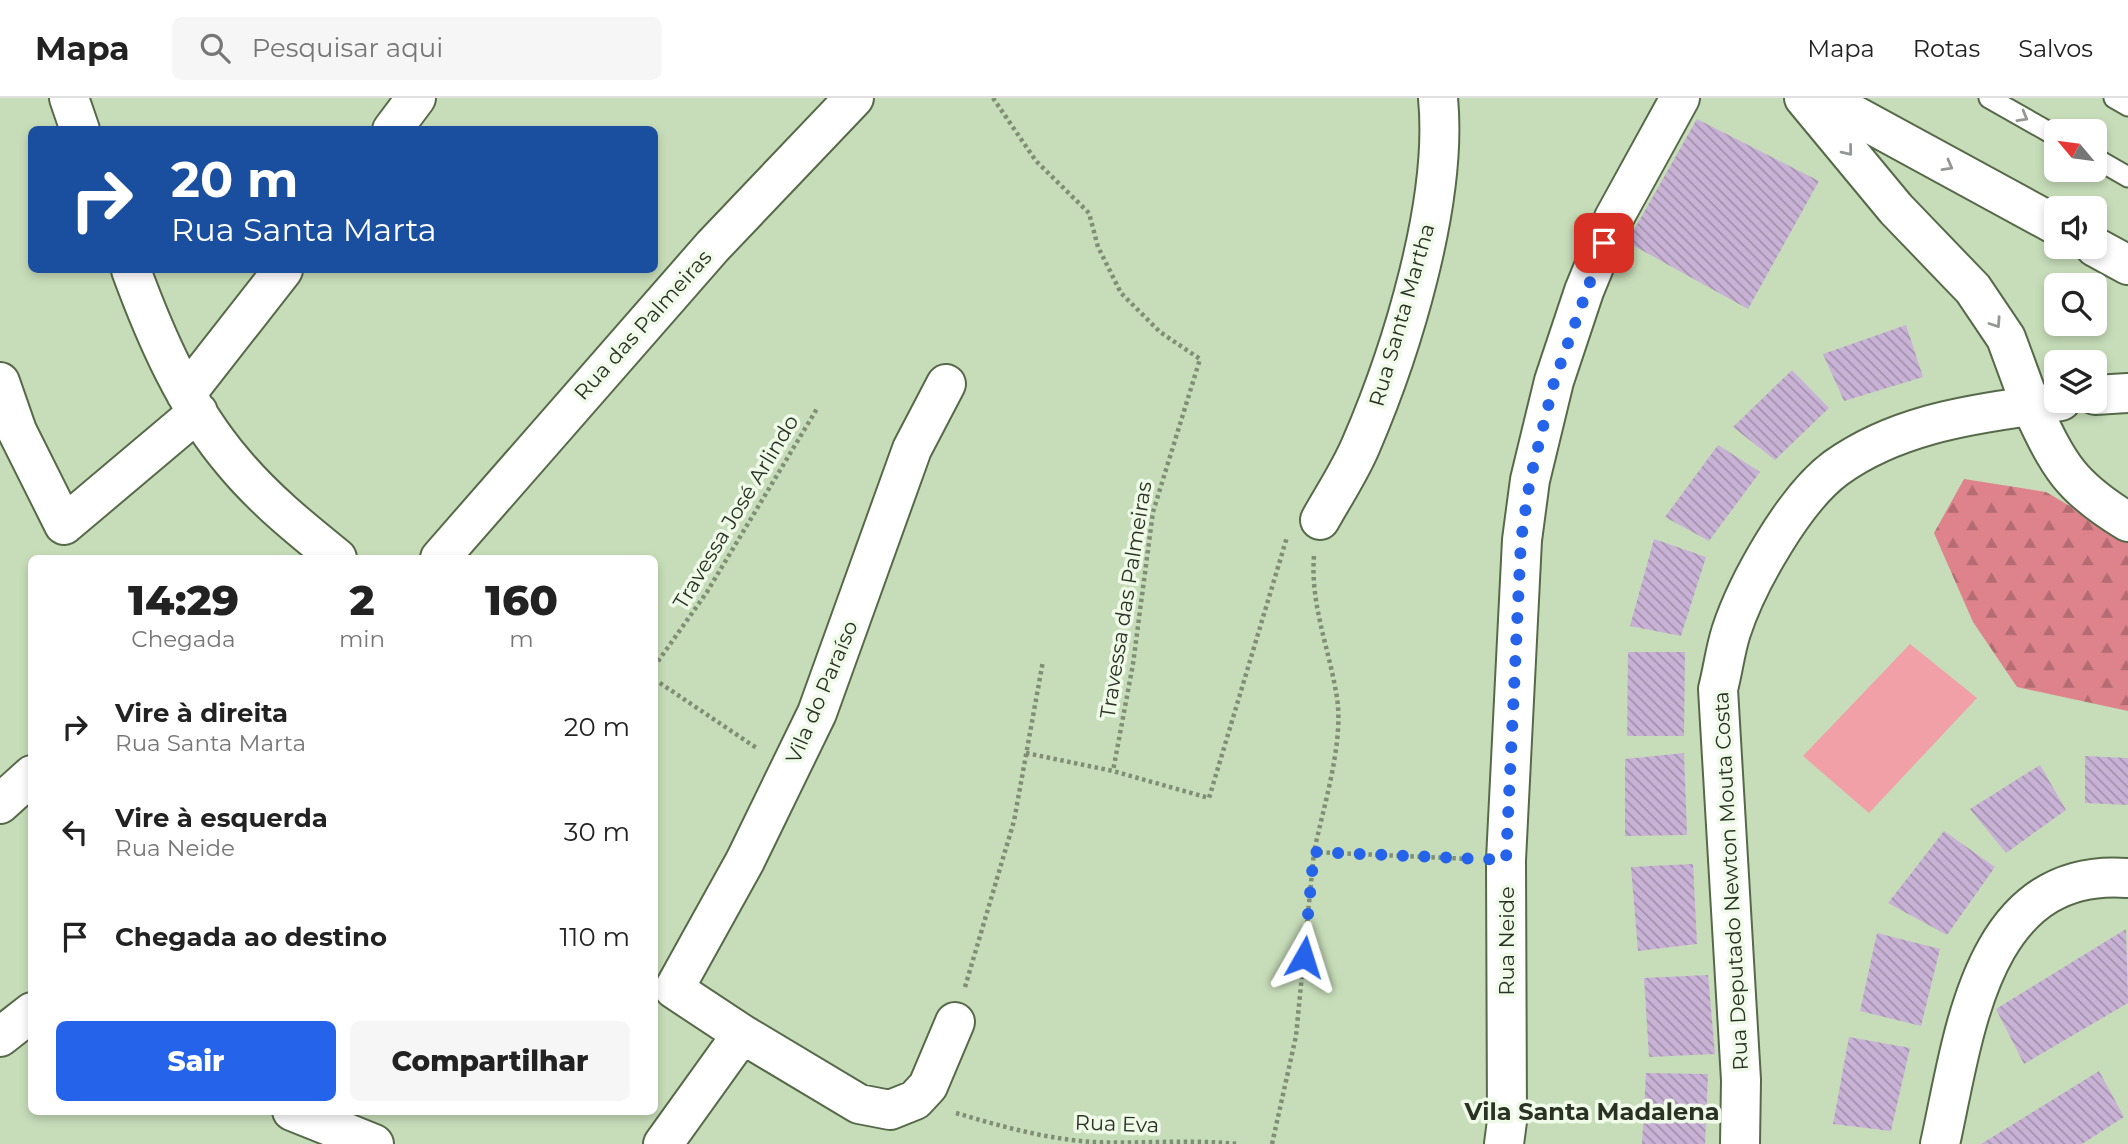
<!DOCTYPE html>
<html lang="pt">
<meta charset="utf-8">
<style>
body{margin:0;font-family:Montserrat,sans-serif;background:#f6f6f6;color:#222;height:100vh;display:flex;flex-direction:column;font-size:26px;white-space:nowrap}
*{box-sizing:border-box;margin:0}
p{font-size:23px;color:#767676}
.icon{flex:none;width:38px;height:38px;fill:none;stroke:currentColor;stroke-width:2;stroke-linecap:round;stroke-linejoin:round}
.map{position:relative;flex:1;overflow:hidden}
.sheet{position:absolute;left:28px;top:457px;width:630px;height:560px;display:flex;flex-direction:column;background:#fff;border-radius:10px;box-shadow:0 4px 10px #0003}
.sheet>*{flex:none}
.guide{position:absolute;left:28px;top:28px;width:630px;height:147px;border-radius:10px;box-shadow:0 4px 10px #0003;background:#1a4fa0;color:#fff;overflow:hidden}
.needle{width:46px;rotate:299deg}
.fabs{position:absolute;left:2044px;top:21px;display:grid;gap:14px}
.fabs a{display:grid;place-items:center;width:63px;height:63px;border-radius:10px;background:#fff;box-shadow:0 4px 10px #0003;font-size:35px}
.pin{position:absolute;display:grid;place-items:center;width:60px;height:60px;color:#fff;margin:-30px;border-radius:14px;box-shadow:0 4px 10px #0006}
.me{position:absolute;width:77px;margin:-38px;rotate:6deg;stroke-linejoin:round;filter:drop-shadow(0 0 5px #0008)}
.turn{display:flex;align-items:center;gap:24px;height:147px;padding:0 28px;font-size:32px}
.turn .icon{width:91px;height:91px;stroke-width:2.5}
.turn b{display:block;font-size:49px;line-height:60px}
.eta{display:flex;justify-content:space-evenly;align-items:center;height:119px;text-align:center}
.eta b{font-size:42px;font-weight:800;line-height:49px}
.button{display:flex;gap:14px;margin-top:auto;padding:14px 28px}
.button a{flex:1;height:80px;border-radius:10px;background:#2563eb;color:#fff;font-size:28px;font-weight:800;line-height:80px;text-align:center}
.button a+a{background:#f6f6f6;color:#222}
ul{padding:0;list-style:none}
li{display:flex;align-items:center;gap:21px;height:105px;padding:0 28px}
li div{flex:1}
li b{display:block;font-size:26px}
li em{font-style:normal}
header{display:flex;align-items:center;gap:42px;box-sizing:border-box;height:98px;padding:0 35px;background:#fff;border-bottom:2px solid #e0e0e0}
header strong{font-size:33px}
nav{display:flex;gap:38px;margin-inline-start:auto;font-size:24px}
.search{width:490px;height:63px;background:#f6f6f6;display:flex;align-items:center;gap:18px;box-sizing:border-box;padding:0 24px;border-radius:10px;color:#767676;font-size:26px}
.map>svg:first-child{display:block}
.forest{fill:url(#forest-firs)}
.garden{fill:#f1a0a8}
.building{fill:url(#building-back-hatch)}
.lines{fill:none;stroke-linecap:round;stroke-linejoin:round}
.lane-casing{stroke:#566a49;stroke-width:23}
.street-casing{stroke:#566a49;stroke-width:42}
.primary-casing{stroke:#566a49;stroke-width:42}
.path{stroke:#7f8e74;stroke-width:4.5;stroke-dasharray:3.5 3.5;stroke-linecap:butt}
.lane{stroke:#fff;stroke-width:19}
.street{stroke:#fff;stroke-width:38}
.primary{stroke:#fff;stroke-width:38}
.oneway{stroke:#949892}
.route{stroke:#2563eb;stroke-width:12;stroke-dasharray:0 21.6}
.labels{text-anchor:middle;stroke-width:7;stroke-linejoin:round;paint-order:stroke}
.street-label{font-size:21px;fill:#2a3224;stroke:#effae8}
.quarter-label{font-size:24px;font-weight:bold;fill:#2a3224;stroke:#effae8}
</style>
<header>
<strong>Mapa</strong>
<div class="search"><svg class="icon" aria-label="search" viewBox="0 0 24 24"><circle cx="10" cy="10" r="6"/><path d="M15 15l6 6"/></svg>Pesquisar aqui</div>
<nav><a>Mapa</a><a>Rotas</a><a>Salvos</a></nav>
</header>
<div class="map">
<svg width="2128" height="1046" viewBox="0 0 2128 1046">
<defs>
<pattern id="forest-firs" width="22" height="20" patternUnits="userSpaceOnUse" patternTransform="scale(1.75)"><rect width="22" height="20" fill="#de838c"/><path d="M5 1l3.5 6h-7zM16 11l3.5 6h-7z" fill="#b46c72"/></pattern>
<pattern id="building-back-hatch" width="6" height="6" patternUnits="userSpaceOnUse" patternTransform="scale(1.75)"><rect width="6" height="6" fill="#c8b2d5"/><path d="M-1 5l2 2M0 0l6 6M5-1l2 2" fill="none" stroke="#a391ad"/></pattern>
</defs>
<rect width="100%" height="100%" fill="#c7ddb9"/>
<path class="forest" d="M1964 381 2046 394 2128 442V613L2017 589 1973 524 1934 435Z"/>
<path class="garden" d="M1910 546 1977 600 1869 715 1803 658Z"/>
<path class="building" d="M1697 21 1819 83 1748 211 1627 144Z
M1906 227 1923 279 1844 303 1823 256Z
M1792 272 1829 310 1775 362 1733 329Z
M1718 347 1760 374 1709 443 1665 419Z
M1654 441 1706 459 1681 538 1630 528Z
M1628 554H1685L1684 638H1627Z
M1684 655 1687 737 1625 738V661Z
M2085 658 2128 660V707L2085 705Z
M2040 667 2066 712 2006 755 1970 711Z
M1944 733 1995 769 1947 837 1888 805Z
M1693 766 1697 846 1638 853 1631 769Z
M2126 831 2128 905 2024 966 1996 911Z
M1877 835 1940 851 1921 928 1860 913Z
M1708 877 1715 956 1649 959 1644 880Z
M1849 939 1910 950 1891 1033 1833 1026Z
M2099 973 2124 1019 2082 1046H1981Z
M1646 975 1708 976 1705 1046H1642Z"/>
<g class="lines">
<g class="lane-casing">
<path id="lane" d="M1989 0 2056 38
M2114 0 2128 8
M2095 60 2128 79"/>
</g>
<g class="street-casing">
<path id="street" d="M69 0 80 32
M392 32 416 0
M131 172C156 240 186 309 234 365 264 401 301 431 337 460
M0 284 17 333 64 427 198 314
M946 286 912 351 817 615 745 763 674 891 742 936 859 1006 890 1012 915 1002 928 988 955 924
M186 296 283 172
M1320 422C1334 397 1350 373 1361 347 1402 252 1448 103 1438 0
M440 460 713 148 854 0
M0 706 32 677
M0 939 32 914
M292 1013 374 1046
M663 1046 742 936
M1504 1046 1507 1023 1506 762 1522 442 1530 382 1554 283 1584 193 1614 120 1680 0
M1740 1046 1741 982 1718 591C1723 572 1725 553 1731 534 1747 485 1794 401 1836 370 1893 329 1964 317 2031 308 2059 368 2070 389 2128 424
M1940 1046C1964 939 1980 768 2128 780"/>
</g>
<g class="primary-casing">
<path id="primary" d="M1804 0 1896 111 1973 191 2006 240 2031 308 2061 303
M1823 0 2056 127
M2095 149 2128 167
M2095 297 2128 295"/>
</g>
<path class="path" d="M993 0 1036 63 1089 115 1098 149 1121 195 1160 234 1200 261 1153 414 1133 566 1113 673
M1314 458C1310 507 1330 553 1337 600 1344 645 1323 710 1314 754
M654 569 707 494 818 309
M654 581 758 651
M1026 655 1113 673 1209 700 1287 439
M965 889 1014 723 1043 563
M956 1015C1000 1028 1046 1041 1093 1044 1142 1046 1190 1041 1238 1046
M1272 1046 1296 938 1314 754 1470 761"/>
<use href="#lane" class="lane"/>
<use href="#street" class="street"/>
<use href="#primary" class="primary"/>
</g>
<defs><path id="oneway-chevron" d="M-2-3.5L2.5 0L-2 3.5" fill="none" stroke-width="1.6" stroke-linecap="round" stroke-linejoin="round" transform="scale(1.75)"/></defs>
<g class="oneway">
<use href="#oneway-chevron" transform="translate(2023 19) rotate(30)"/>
<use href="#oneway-chevron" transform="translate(1848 53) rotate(51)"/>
<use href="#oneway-chevron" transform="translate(1948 68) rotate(29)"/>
<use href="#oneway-chevron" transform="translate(1996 225) rotate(56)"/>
</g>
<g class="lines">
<path class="route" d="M1304 859 1314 754 1506 762 1521 442 1530 382 1554 284 1604 145"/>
</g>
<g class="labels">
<g class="street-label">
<text transform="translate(1402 217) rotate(-74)" y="7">Rua Santa Martha</text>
<text transform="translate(643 227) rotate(-48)" y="7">Rua das Palmeiras</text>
<text transform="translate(736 414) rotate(-59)" y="7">Travessa José Arlindo</text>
<text transform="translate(1126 502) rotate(-81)" y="7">Travessa das Palmeiras</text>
<text transform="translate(822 594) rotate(-67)" y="7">Vila do Paraíso</text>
<text transform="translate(1731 783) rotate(-93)" y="7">Rua Deputado Newton Mouta Costa</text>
<text transform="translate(1507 843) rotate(-90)" y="7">Rua Neide</text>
<text transform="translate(1117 1026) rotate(2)" y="7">Rua Eva</text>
</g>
<g class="quarter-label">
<text x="1592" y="1022">Vila Santa Madalena</text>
</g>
</g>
</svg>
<div class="fabs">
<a><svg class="needle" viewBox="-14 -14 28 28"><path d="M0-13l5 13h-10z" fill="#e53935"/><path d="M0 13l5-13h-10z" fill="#767676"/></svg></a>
<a><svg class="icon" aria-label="sound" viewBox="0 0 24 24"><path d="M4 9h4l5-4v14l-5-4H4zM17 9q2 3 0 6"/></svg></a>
<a><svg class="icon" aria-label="search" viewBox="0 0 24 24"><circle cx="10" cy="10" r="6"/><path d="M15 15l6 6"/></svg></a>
<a><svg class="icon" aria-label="layers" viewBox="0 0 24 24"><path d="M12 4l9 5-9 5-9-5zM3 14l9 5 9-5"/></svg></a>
</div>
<div class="pin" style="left:1604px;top:145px;background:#d93025"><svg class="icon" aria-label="arrive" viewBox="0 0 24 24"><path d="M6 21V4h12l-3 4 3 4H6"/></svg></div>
<svg class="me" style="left:1304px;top:859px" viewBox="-20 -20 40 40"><path d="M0-17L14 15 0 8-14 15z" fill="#2563eb" stroke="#fff" stroke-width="4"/></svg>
<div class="guide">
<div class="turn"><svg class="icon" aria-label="right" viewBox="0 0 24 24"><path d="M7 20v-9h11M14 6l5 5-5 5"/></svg><div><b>20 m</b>Rua Santa Marta</div></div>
</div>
<section class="sheet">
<div class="eta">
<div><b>14:29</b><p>Chegada</p></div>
<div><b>2</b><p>min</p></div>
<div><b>160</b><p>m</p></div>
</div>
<ul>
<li><svg class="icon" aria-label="right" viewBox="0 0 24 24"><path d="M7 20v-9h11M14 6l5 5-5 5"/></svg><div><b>Vire à direita</b><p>Rua Santa Marta</p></div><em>20 m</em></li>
<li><svg class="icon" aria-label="left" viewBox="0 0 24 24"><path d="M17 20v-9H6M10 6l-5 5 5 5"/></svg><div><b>Vire à esquerda</b><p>Rua Neide</p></div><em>30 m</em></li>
<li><svg class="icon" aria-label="arrive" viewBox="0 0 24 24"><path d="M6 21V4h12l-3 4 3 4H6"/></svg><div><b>Chegada ao destino</b></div><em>110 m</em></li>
</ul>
<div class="button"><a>Sair</a><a>Compartilhar</a></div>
</section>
</div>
